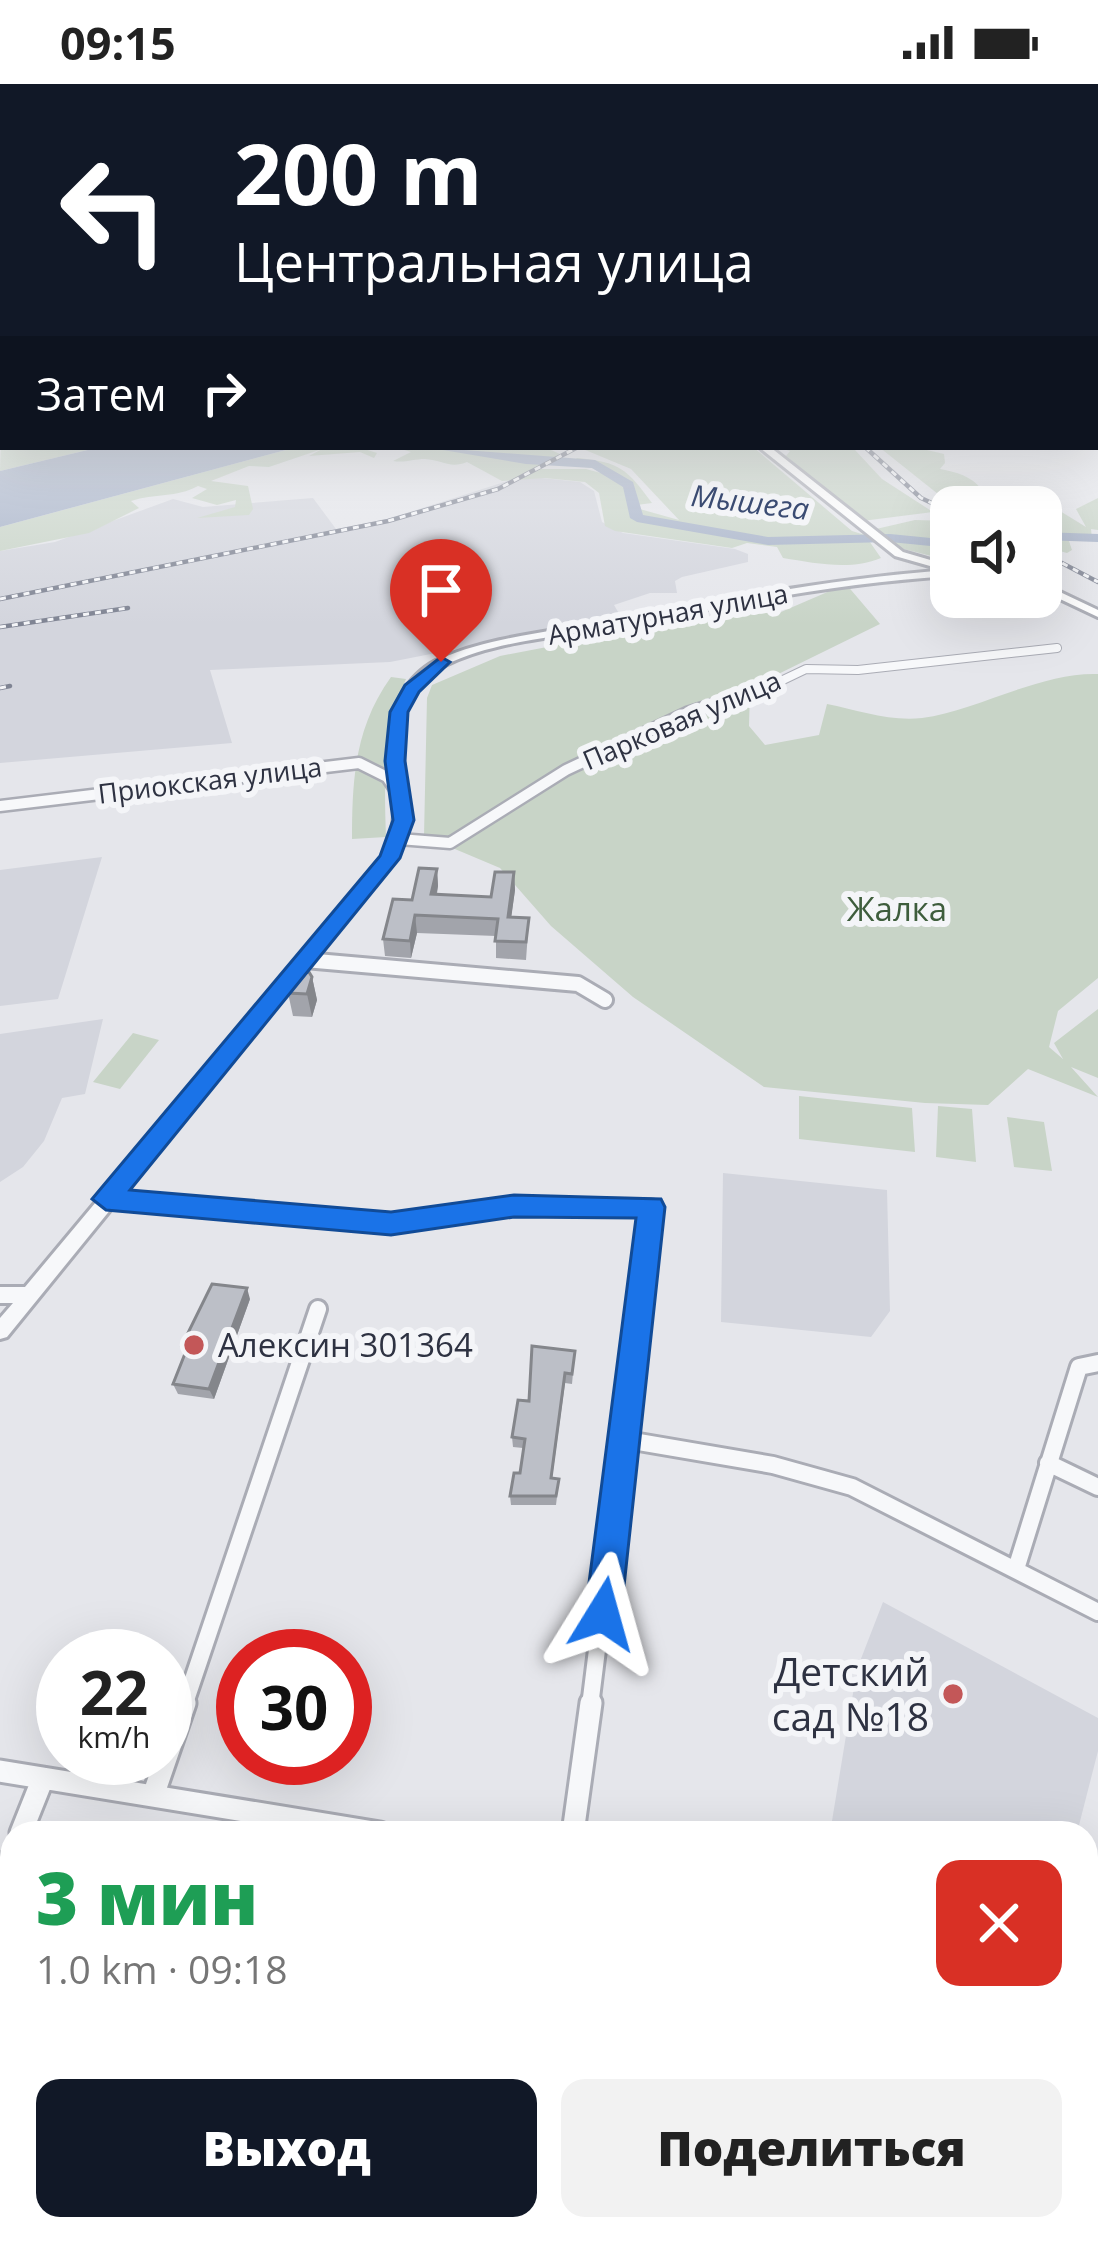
<!DOCTYPE html>
<html lang="ru">
<meta charset="utf-8">
<style>
body{margin:0;font-family:"Open Sans",sans-serif;background:#f2f2f2;color:#222;height:100vh;display:flex;flex-direction:column;font-size:45px;white-space:nowrap}
*{box-sizing:border-box;margin:0}
p{font-size:39px;color:#767676}
.icon{flex:none;width:66px;height:66px;fill:none;stroke:currentColor;stroke-width:2;stroke-linecap:round;stroke-linejoin:round}
.map{position:relative;flex:1;overflow:hidden}
.panel{position:absolute;left:0px;top:1737px;width:1098px;height:420px;display:flex;flex-direction:column;background:#fff;border-radius:36px 36px 0 0;box-shadow:0 12px 48px #0002}
.panel>*{flex:none}
.hud{position:absolute;left:0px;top:0px;width:1098px;height:366px;box-shadow:0 12px 48px #0002;background:#111827;color:#fff;overflow:hidden}
.fabs{position:absolute;left:930px;top:402px;display:grid;gap:24px}
.fabs a{display:grid;place-items:center;width:132px;height:132px;border-radius:24px;background:#fff;box-shadow:0 12px 48px #0002;font-size:60px}
.speed{position:absolute;left:36px;top:1545px;display:flex;gap:24px;font-size:60px;font-weight:700;text-align:center}
.speed>*{display:grid;place-content:center;width:156px;height:156px;border-radius:50%;background:#fff;box-shadow:0 12px 48px #0002;line-height:1}
.speed small{font-size:30px;font-weight:400}
.speed .limit{border:18px solid #d22;background:#fff;color:#111}
.pin{position:absolute;display:grid;place-items:center;width:102px;height:102px;color:#fff;margin:-123px -51px;border-radius:50% 50% 50% 0;rotate:-45deg;box-shadow:0 0 12px #0007}
.pin .icon{rotate:45deg}
.me{position:absolute;width:132px;margin:-66px;rotate:8deg;stroke-linejoin:round;filter:drop-shadow(0 0 9px #0008)}
.turn{display:flex;align-items:center;gap:42px;height:252px;padding:0 36px;font-size:54px}
.turn .icon{width:156px;height:156px;stroke-width:2.5}
.turn b{display:block;font-size:84px;line-height:102px}
.then{display:flex;align-items:center;height:114px;padding:0 36px;background:#0003;gap:24px;font-size:45px}
.round{display:grid;place-items:center;flex:none;width:126px;height:126px;border-radius:24px;background:#f2f2f2}
.head{display:flex;align-items:center;justify-content:space-between;height:204px;padding:0 36px}
h1{font-size:72px;font-weight:800;line-height:90px;color:#1e9e55}
.cta{display:flex;gap:24px;margin-top:auto;padding:24px 36px}
.cta a{flex:1;height:138px;border-radius:24px;background:#111827;color:#fff;font-size:48px;font-weight:800;line-height:138px;text-align:center}
.cta a+a{background:#f2f2f2;color:#222}
.status{display:flex;justify-content:space-between;align-items:center;height:84px;padding:0 60px;background:#fff;direction:ltr}
.status svg{height:33px;fill:currentColor}
.map>svg:first-child{display:block}
.built{fill:#d3d5dd}
.green{fill:#c8d4c7}
.water{fill:#a4b0c7}
.lines{fill:none;stroke-linecap:round;stroke-linejoin:round}
.river{fill:#a4b0c7;fill-rule:evenodd}
.minor-far4-casing{stroke:#aaacb5;stroke-width:10}
.minor-far3-casing{stroke:#aaacb5;stroke-width:15}
.minor-far2-casing{stroke:#aaacb5;stroke-width:20}
.minor-far1-casing{stroke:#aaacb5;stroke-width:22}
.minor-casing{stroke:#aaacb5;stroke-width:27}
.tertiary-casing{stroke:#aaacb5;stroke-width:6}
.secondary-casing{stroke:#aaacb5;stroke-width:6}
.minor-far4{stroke:#f7f8fa;stroke-width:8}
.minor-far3{stroke:#f7f8fa;stroke-width:10}
.minor-far2{stroke:#f7f8fa;stroke-width:14}
.minor-far1{stroke:#f7f8fa;stroke-width:16}
.minor{stroke:#f7f8fa;stroke-width:21}
.tertiary{fill:#f7f8fa;fill-rule:evenodd}
.secondary{fill:#fff;fill-rule:evenodd}
.rail-casing{stroke:#7f8493;stroke-width:4.5}
.rail{stroke:#f4f5f8;stroke-width:3;stroke-dasharray:6;stroke-linecap:butt}
.wall{fill:#a2a4ab}
.shaded-wall{fill:#84868b}
.building{fill:#bcbfc7;stroke:#84868b;stroke-width:3}
.route{fill:#1a73e8;stroke:#114b97;stroke-width:3}
.poi-dot{fill:#c35758;stroke:#f4f5f8;stroke-width:4.5}
.labels{text-anchor:middle;stroke-width:12;stroke-linejoin:round;paint-order:stroke}
.far-street-label{font-size:27px;fill:#2e3242;stroke:#f4f5f8}
.far-water-label{font-size:30px;font-style:italic;fill:#3b4c73;stroke:#f4f5f8}
.park-label{font-size:33px;fill:#3e5d3c;stroke:#f4f5f8}
.poi-label{font-size:33px;fill:#2e3242;stroke:#f4f5f8;text-anchor:start}
.near-poi-label{font-size:39px;fill:#2e3242;stroke:#f4f5f8;text-anchor:end}
</style>
<div class="status"><b>09:15</b><svg viewBox="0 0 49 12"><path d="M0 12V9h3v3zM5 12V6h3v6zM10 12V3h3v9zM15 12V0h3v12zM26 1h20v11H26zM47 4h2v5h-2z"/></svg></div>
<div class="map">
<svg width="1098" height="2157" viewBox="0 0 1098 2157">
<rect width="100%" height="100%" fill="#e5e6eb"/>
<path class="built" d="M523 392 580 398 594 407 602 438 623 449 735 465 748 470V478L682 493 675 497 677 509H650L614 521 621 533 390 578 210 586 232 659 0 679V467L55 458 173 415 203 423 313 414 336 445 388 435Z
M102 773 58 915 0 922V786Z
M103 935 85 1010 62 1014 44 1057 23 1083 0 1098V950Z
M723 1089 887 1106 890 1227 871 1253 721 1238Z
M883 1518 1098 1634V1667L1077 1749H830L857 1585Z"/>
<path class="green" d="M3 284V363H100L0 387Z
M297 363H358L377 369 374 374 360 368 309 372 322 365 269 383 249 382 211 397 248 402 253 425 249 431 197 434 235 423 236 416 217 421 192 414 207 405 198 402C176 414 155 409 131 417L139 424 89 449 0 467V443Z
M395 363 551 366 560 370 536 385H586L612 392 598 385 570 381 577 374C620 378 627 385 652 419L629 422 679 436 631 385 583 365 753 363 852 447 865 451 881 474C850 487 815 479 783 474L777 463 747 459 732 464 615 447 605 442 599 409 585 398 545 394 502 397 467 378C450 385 442 376 425 375 413 375 405 379 393 377L411 368Z
M777 363 855 366 882 395 933 428 862 437 786 372 790 367Z
M879 363H914L944 370 945 379 940 385C962 389 983 396 988 421L953 422Z
M1098 414V446L1091 445 1092 456 1069 457 1072 466 1067 469 1041 462V426L1060 427 1086 443 1076 425Z
M915 436 951 437V477L892 462 876 445Z
M846 500 880 540 750 604 749 642 765 661 819 651 827 620C857 626 891 638 922 634 976 627 1040 588 1098 590V894L1058 927 1049 963 1063 975 1054 959 1098 925V994L1071 983 1098 1013 1028 985 988 1021 925 1019 764 1003 633 913 551 842 500 784 424 752 427 614 432 601 500 572 698 534 781 528Z
M391 593 406 595C383 648 384 695 386 753L352 755C352 695 355 643 391 593Z
M133 949 159 956 120 1005 93 998Z
M799 1012 912 1024 915 1068 799 1055Z
M938 1022 972 1025 976 1078 936 1073Z
M1007 1033 1044 1038 1052 1087 1014 1083Z"/>
<path class="water" d="M100 363H297L0 443V387Z"/>
<g class="lines">
<path class="river" d="M425 363 595 376 633 398 643 431 768 453 890 450 951 456V464L890 458 768 461 637 438 630 434 623 403 592 384 526 380Z
M1041 448 1098 450V458L1041 456Z"/>
<g class="minor-far4-casing">
<path id="minor-far4" d="M760 607 806 585 858 586 1057 564"/>
</g>
<g class="minor-far3-casing">
<path id="minor-far3" d="M0 722 359 679 387 693 401 714
M399 755 450 759 566 686 687 629 766 604"/>
</g>
<g class="minor-far2-casing">
<path id="minor-far2" d="M305 876 578 900 605 916
M106 1115 391 1140 514 1122 651 1123 643 1200"/>
</g>
<g class="minor-far1-casing">
<path id="minor-far1" d="M627 1356 773 1381 852 1403 1098 1528
M1048 1379 1098 1403
M1016 1485 1079 1283 1098 1279
M184 1622 318 1225
M590 1622 643 1197"/>
</g>
<g class="minor-casing">
<path id="minor" d="M0 1687 380 1749
M153 1712 185 1619
M21 1749 43 1694
M573 1749 591 1619
M0 1803 12 1773
M1086 1872 1098 1873"/>
</g>
<g class="tertiary-casing">
<path id="tertiary" d="M951 486V492C834 499 721 523 606 544 553 554 494 557 445 581 435 586 424 595 417 604 390 642 408 688 407 730 406 745 402 759 396 774L7 1253 0 1255V1234L13 1219H0V1203H25L384 773C389 759 394 745 394 729 396 686 380 643 405 605 414 592 426 581 440 575 492 552 553 548 609 537 723 516 835 494 951 486Z"/>
</g>
<g class="secondary-casing">
<path id="secondary" d="M759 363H770L903 468 951 482V488L895 472Z
M1041 499 1098 526V533L1041 506Z"/>
</g>
<use href="#minor-far4" class="minor-far4"/>
<use href="#minor-far3" class="minor-far3"/>
<use href="#minor-far2" class="minor-far2"/>
<use href="#minor-far1" class="minor-far1"/>
<use href="#minor" class="minor"/>
<use href="#tertiary" class="tertiary"/>
<use href="#secondary" class="secondary"/>
<g class="rail-casing">
<path id="rail" d="M865 363 921 414 951 428
M1041 468 1098 498
M0 515 388 437 498 405 578 363
M0 543 128 524
M0 604 10 602"/>
</g>
<use href="#rail" class="rail"/>
</g>
<path class="wall" d="M437 785 438 802 437 810 491 813 514 788 515 806 511 833 529 834 526 876 496 874V852L417 849 411 874 385 872 383 855Z
M312 893 317 916 312 933 293 932 288 909Z
M250 1215 214 1315 178 1310 173 1300 185 1269 182 1261Z
M575 1267 572 1300 565 1299 552 1394 558 1404 556 1421H511L510 1412 520 1389 523 1364 513 1363 512 1353 529 1317Z"/>
<path class="shaded-wall" d="M437 785 438 802 433 827 431 810Z
M514 788 515 806 509 850 508 833Z
M415 831 417 849 411 874 410 857Z
M312 893 317 916 312 933 307 910Z
M247 1204 250 1215 214 1315 209 1305Z"/>
<path class="building" d="M419 784 437 785 431 810 491 813 495 788H514L508 833 529 834 526 858 495 857 498 835 415 831 410 857 383 855 393 815 412 816Z
M309 888 312 893 307 910 288 909 294 892Z
M212 1200 247 1204 209 1305 173 1300 188 1262 182 1261Z
M532 1262 575 1267 572 1290 565 1289 551 1394 559 1395 556 1412H510L514 1389H520L525 1355 512 1353 518 1316 529 1317Z"/>
<linearGradient id="sky" x2="0" y2="1"><stop stop-color="#8db2db"/><stop offset="0.44" stop-color="#f3f4f6"/><stop offset="1" stop-color="#f3f4f6" stop-opacity="0"/></linearGradient>
<rect width="1098" height="541" fill="url(#sky)"/>
<path class="route" d="M441 573 450 578 419 608 408 628 405 677 414 736 400 774 130 1106 391 1128 514 1111 661 1115 665 1123 621 1530 616 1543 603 1548 590 1543 585 1530 636 1134 514 1133 391 1151 106 1126 92 1115 380 772 393 736 385 677 390 628 405 601Z"/>
<g class="poi-dot">
<circle cx="194" cy="1261" r="12"/>
<circle cx="953" cy="1610" r="12"/>
</g>
<g class="labels">
<g class="far-street-label">
<text transform="translate(668 531) rotate(-10)" y="9">Арматурная улица</text>
<text transform="translate(682 637) rotate(-23)" y="9">Парковая улица</text>
<text transform="translate(210 697) rotate(-7)" y="9">Приокская улица</text>
</g>
<g class="far-water-label">
<text transform="translate(750 419) rotate(7)" y="10">Мышега</text>
</g>
<g class="park-label">
<text x="897" y="837">Жалка</text>
</g>
<g class="poi-label">
<text x="218" y="1273">Алексин 301364</text>
</g>
<g class="near-poi-label">
<text x="929" y="1602">Детский<tspan x="929" dy="45">сад №18</tspan></text>
</g>
</g>
</svg>
<div class="fabs">
<a><svg class="icon" aria-label="sound" viewBox="0 0 24 24"><path d="M4 9h4l5-4v14l-5-4H4zM17 9q2 3 0 6"/></svg></a>
</div>
<div class="speed"><div>22<small>km/h</small></div><div class="limit">30</div></div>
<div class="pin" style="left:441px;top:578px;background:#d93025"><svg class="icon" aria-label="arrive" viewBox="0 0 24 24"><path d="M6 21V4h12l-3 4 3 4H6"/></svg></div>
<svg class="me" style="left:603px;top:1530px" viewBox="-20 -20 40 40"><path d="M0-17L14 15 0 8-14 15z" fill="#1a73e8" stroke="#fff" stroke-width="4"/></svg>
<div class="hud">
<div class="turn"><svg class="icon" aria-label="left" viewBox="0 0 24 24"><path d="M17 20v-9H6M10 6l-5 5 5 5"/></svg><div><b>200 m</b>Центральная улица</div></div>
<div class="then">Затем<svg class="icon" aria-label="right" viewBox="0 0 24 24"><path d="M7 20v-9h11M14 6l5 5-5 5"/></svg></div>
</div>
<section class="panel">
<div class="head"><div><h1>3 мин</h1><p>1.0 km · 09:18</p></div><a class="round" style="background:#d93025;color:#fff"><svg class="icon" aria-label="close" viewBox="0 0 24 24"><path d="M6 6l12 12M18 6L6 18"/></svg></a></div>
<div class="cta"><a>Выход</a><a>Поделиться</a></div>
</section>
</div>
